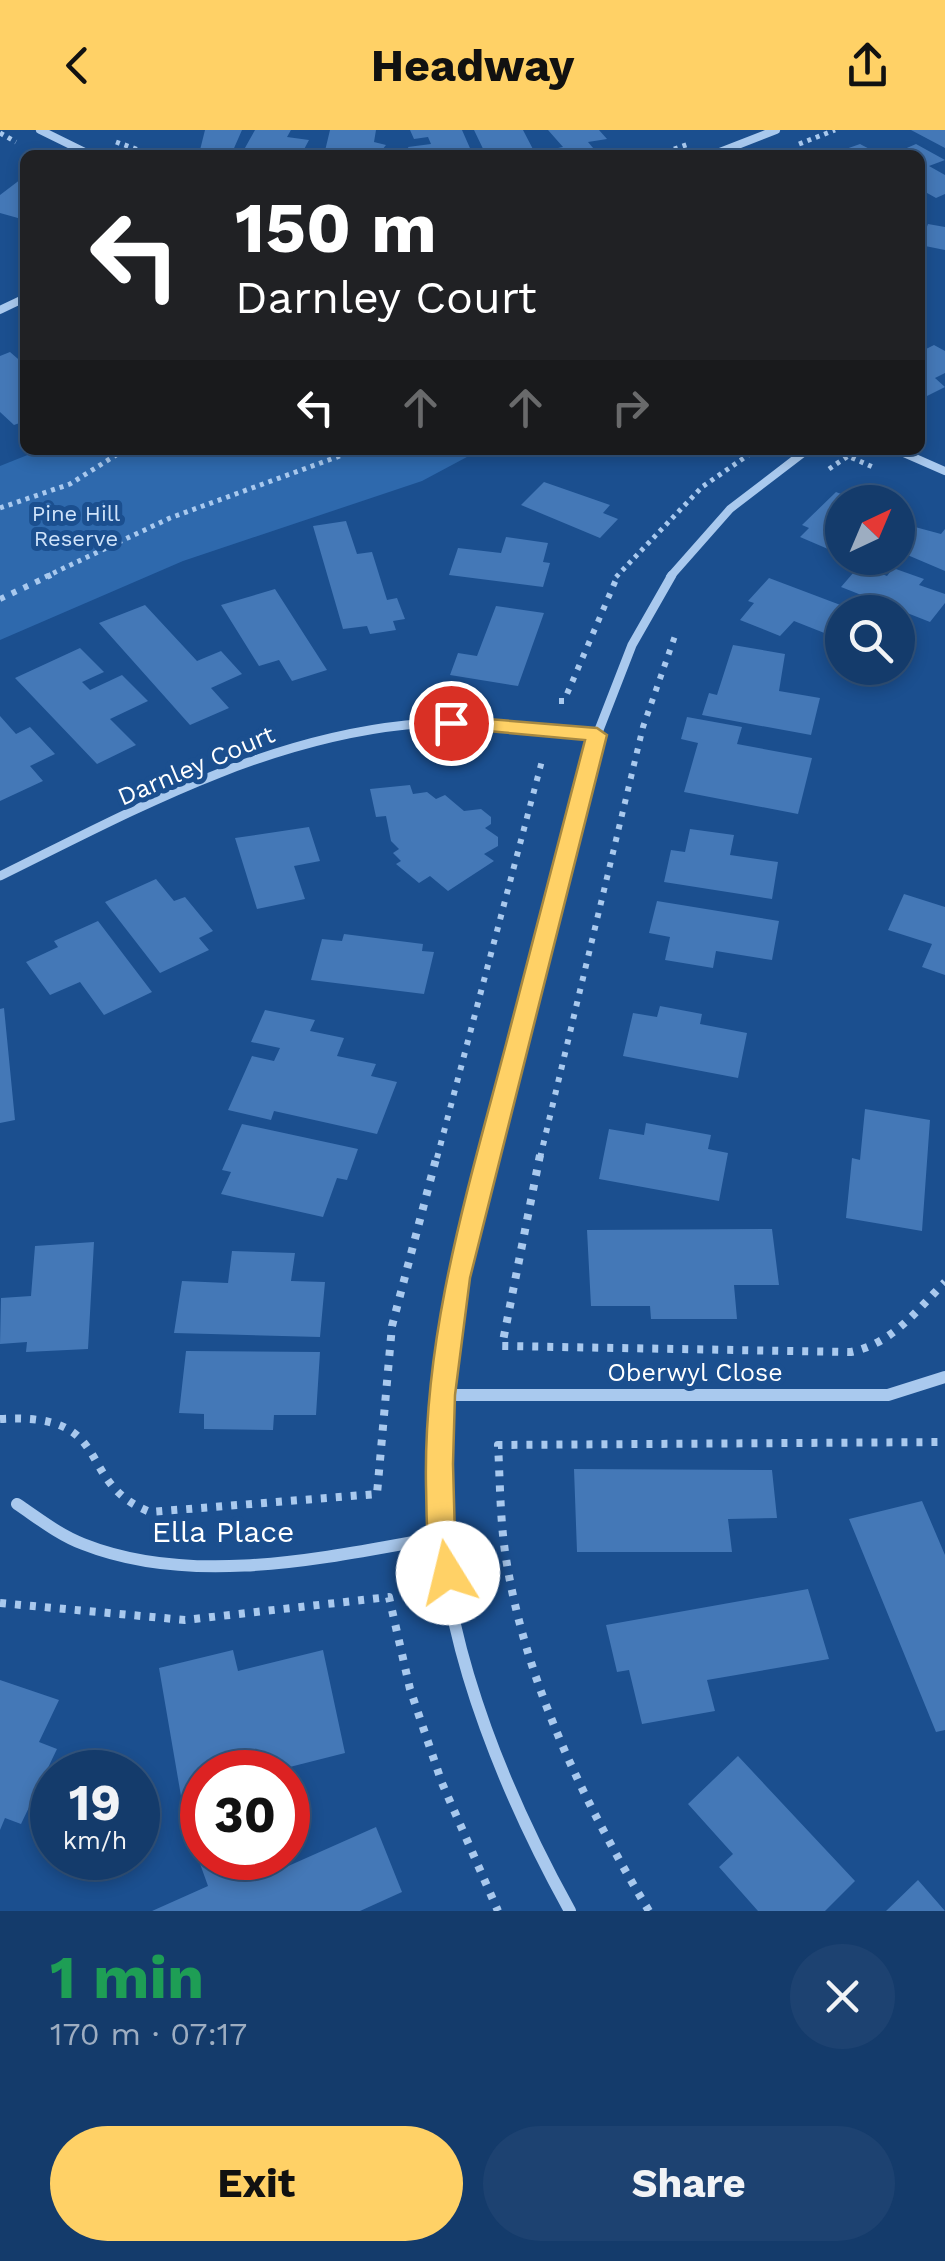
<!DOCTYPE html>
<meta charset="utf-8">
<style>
body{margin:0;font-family:"Work Sans",sans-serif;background:#1d4271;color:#f1f3f6;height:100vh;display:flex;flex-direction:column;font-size:38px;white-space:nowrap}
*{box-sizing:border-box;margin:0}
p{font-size:32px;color:#9dadc1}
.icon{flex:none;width:55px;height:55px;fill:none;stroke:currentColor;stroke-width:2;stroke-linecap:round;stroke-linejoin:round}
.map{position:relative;height:1781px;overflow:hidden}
.side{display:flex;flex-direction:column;background:#143b6b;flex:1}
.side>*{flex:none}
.hud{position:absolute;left:20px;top:20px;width:905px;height:305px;border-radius:15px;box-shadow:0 5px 15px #0003,0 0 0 2px #33557e;background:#202124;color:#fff;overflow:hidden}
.needle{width:65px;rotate:44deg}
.buttons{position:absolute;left:825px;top:355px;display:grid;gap:20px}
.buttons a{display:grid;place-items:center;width:90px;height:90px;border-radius:50%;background:#143b6b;box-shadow:0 5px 15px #0003,0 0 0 2px #33557e;font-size:50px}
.speed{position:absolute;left:30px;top:1620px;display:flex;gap:20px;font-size:50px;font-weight:700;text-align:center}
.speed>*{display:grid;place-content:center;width:130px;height:130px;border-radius:50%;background:#143b6b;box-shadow:0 5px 15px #0003,0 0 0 2px #33557e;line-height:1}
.speed small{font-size:25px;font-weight:400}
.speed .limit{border:15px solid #d22;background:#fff;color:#111}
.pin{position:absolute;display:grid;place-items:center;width:85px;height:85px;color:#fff;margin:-42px;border:5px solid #fff;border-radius:50%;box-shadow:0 2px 10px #0007}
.me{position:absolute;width:110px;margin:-55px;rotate:351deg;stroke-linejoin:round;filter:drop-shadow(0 0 8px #0008)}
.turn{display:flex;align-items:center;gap:35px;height:210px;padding:0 50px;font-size:45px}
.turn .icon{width:130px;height:130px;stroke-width:2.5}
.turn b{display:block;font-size:70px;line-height:85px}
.lanes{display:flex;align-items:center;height:95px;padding:0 50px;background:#0003;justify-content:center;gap:50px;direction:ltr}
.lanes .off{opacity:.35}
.round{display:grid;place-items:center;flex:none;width:105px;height:105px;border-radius:52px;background:#1d4271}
.headline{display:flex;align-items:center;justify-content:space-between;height:170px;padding:0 50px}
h1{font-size:60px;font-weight:700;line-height:75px;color:#1e9e55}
.cta{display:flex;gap:20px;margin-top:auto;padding:20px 50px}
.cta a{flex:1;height:115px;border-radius:60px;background:#ffd166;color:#111;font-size:40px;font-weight:700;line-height:115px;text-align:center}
.cta a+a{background:#1d4271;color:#f1f3f6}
header{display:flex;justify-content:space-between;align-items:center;height:130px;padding:0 50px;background:#ffd166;color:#111;font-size:45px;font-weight:700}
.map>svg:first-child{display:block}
.green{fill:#2e69ad}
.building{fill:#4478b7}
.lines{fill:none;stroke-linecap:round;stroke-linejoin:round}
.path-far2{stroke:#a9c9ee;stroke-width:5;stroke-dasharray:4 5;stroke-linecap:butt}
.path-far1{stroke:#a9c9ee;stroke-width:6;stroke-dasharray:5 8;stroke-linecap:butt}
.path{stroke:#a9c9ee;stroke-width:8;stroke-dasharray:6 9;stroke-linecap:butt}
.street-far2{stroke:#a9c9ee;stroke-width:8}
.street-far1{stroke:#a9c9ee;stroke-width:9}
.street{stroke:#a9c9ee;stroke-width:12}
.route{fill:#ffd166;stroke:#a68842;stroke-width:2.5}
.labels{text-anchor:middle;stroke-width:10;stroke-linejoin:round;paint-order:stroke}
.far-park-label{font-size:22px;fill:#cfe3fa;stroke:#1b4f8f}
.street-label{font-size:25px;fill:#fff;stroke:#1b4f8f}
.near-street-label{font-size:30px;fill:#fff;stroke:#1b4f8f}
</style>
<header><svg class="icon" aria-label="back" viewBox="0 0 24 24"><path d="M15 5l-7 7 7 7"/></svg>Headway<svg class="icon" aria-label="share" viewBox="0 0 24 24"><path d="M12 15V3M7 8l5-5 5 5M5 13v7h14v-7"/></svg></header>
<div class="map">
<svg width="945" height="1781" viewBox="0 0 945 1781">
<rect width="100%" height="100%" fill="#1b4f8f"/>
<path class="green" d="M40 320H480L422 351 183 431 0 510V336Z"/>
<path class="building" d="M205 0H242L231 25 199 24Z
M255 0H291L287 7 309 10 301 25H241Z
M330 0H376L374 12 386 15 378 25H324Z
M410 0H462L473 25H411L408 17 431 14 428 7 414 9Z
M474 0H523L536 25H486Z
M548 0H599L607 9 588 12 599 25H563L558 18 563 17Z
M911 0H945V18Z
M860 14 877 23 885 20 893 24 916 14 945 30 929 36 945 45V64L936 68 920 59V25H851L843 20Z
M25 46V90L0 83V65Z
M928 94 945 97V120L920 115Z
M934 215 945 221V243L935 248 945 257 925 267 920 264V222Z
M10 222 25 235V291L14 295 0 282V226Z
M544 352 610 375 603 383 618 389 600 408 521 375Z
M836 362 859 371 865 366 882 372H842V425L800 407 809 398 802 395Z
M346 391 357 424 372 422 387 470 397 468 405 489 393 491 396 500 370 504 367 496 343 499 313 396Z
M915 397 941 404 945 399V441L898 421Z
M506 407 548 413 543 432 550 433 543 457 449 445 458 418 501 423Z
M860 435 887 446 893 438 924 449 919 455 945 464V473L930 492 841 457Z
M769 448 859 482H842V501L837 508 794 491 780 506 740 490 754 473 748 471Z
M275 459 327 540 292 551 279 530 259 536 221 475Z
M145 475 197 531 221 521 242 544 211 558 229 578 190 595 99 493Z
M496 476 544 483 518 556 450 545 458 523 477 526Z
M733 515 785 524 779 561 820 568 811 605 702 585 709 563 717 565Z
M80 518 104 542 82 552 90 560 122 545 148 571 110 589 136 615 97 634 15 548Z
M0 586 16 604 30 597 55 624 30 636 43 651 0 671Z
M687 587 742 597 737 614 812 628 798 684 684 662 698 613 681 609Z
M410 655 413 664 427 662 436 669 445 665 464 681 481 679 491 687V694L485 698 498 707V716L484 724 494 731 448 761 430 746 419 753 396 734 401 731 393 723 399 719 391 711 386 686 376 687 370 659Z
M309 697 320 731 294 736 305 769 257 779 235 708Z
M690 699 734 705 730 725 778 732 772 769 664 752 671 720 685 722Z
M156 749 174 771 185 767 213 801 199 808 209 820 160 843 105 772Z
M904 764 945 777V845L922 837 932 814 888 800Z
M657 771 779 791 772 830 716 821 713 838 665 830 670 807 649 803Z
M98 791 152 862 104 885 80 852 50 865 26 832 58 817 54 811Z
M344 804 423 814 422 821 434 822 424 864 311 850 322 809 342 811Z
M660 876 702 884 700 894 747 903 738 948 623 926 633 883 657 887Z
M4 878 15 990 0 993V879Z
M265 880 315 890 310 901 344 908 337 926 376 934 371 946 397 952 377 1004 274 981 271 990 228 980 252 926 274 931 280 918 251 912Z
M865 979 930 990 922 1101 846 1088 852 1028 860 1030Z
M646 993 711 1005 708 1019 728 1023 719 1071 599 1049 609 999 644 1005Z
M242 994 358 1019 347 1050 337 1048 323 1087 221 1064 231 1042 222 1040Z
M772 1099 779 1155H734L737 1189H651L650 1176H591L587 1100Z
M94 1112 88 1219 26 1222 27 1212 0 1214 1 1168 31 1166 35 1116Z
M232 1121 295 1123 291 1151 325 1152 320 1207 174 1203 182 1151 228 1153Z
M186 1221 320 1222 316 1285H274L273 1300 204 1299V1284L179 1283Z
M574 1339 772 1340 777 1388 728 1389 732 1422H577Z
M922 1371 945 1425V1600L936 1602 849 1389Z
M808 1459 829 1529 707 1550 715 1581 642 1594 629 1540 617 1542 606 1495Z
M233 1520 238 1541 323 1520 345 1623 270 1642H202V1660L181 1666 159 1538Z
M0 1550 59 1570 39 1612 57 1619 21 1694 5 1688 0 1700Z
M738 1626 855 1751 825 1781H758L719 1737 733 1724 688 1674Z
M202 1697V1728H283L286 1737 376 1697 402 1762 360 1781H152L208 1756 189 1703Z
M918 1750 945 1781H886Z"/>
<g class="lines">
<path class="path-far2" d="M0 3 16 12
M116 12 153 25
M799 14 835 0
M657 25 689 14
M829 339 848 326 875 338
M0 378 70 354 124 320
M45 447 170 388 356 320
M616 447 702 357 754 321"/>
<path class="path-far1" d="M0 469 51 445
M559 571H564L618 445
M437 1028 543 627
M540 1028 643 597 676 503"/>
<path class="path" d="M540 1025 502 1216 851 1222C893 1213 916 1181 945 1152
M0 1289C118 1282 73 1352 150 1382L377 1364 392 1196 437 1025
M0 1473 185 1490 389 1467 410 1559 442 1653 498 1781
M649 1781C583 1671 524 1550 505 1422 500 1386 500 1350 498 1315L945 1312"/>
<path class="street-far2" d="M40 0 91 25
M712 25 776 0
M0 180 25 168
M897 320 945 341
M670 447 730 379 807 320"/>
<path class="street-far1" d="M0 746C130 682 260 610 406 595 470 588 534 597 597 605
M486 1028 597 605 632 515 672 445"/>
<path class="street" d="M487 1025C457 1148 433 1274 441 1401 449 1529 509 1671 570 1781
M442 1265H888L945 1247
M17 1374C38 1388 59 1405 83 1414 194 1458 328 1427 441 1407"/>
</g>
<path class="route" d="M451 586 597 598 607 605 470 1148 455 1265 453 1334 455 1407 462 1443 458 1452 448 1456 438 1452C425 1422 427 1388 426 1356 423 1205 467 1062 505 918 532 815 558 713 585 610L444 597V588Z"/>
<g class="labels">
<g class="far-park-label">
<text x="76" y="391">Pine Hill<tspan x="76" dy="25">Reserve</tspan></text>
</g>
<g class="street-label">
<text transform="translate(196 635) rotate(-23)" y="9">Darnley Court</text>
<text x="695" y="1251">Oberwyl Close</text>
</g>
<g class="near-street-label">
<text x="223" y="1412">Ella Place</text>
</g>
</g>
</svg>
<div class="buttons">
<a><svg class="needle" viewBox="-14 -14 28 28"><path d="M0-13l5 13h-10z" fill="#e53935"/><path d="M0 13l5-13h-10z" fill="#9dadc1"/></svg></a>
<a><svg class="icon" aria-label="search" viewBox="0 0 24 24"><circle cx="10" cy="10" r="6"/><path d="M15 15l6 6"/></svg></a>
</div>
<div class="speed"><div>19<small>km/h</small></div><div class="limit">30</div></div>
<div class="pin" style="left:451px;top:593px;background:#d93025"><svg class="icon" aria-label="arrive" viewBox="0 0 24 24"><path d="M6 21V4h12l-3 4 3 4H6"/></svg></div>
<svg class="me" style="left:448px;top:1443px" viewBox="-20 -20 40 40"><circle r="19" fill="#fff"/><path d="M0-13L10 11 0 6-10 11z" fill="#ffd166"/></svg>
<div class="hud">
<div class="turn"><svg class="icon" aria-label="left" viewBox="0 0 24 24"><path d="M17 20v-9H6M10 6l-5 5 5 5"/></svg><div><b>150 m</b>Darnley Court</div></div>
<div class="lanes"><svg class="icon" aria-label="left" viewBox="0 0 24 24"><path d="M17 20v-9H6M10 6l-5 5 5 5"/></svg><svg class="icon off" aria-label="ahead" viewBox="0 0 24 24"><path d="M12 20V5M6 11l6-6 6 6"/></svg><svg class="icon off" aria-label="ahead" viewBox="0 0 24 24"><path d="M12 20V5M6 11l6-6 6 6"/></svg><svg class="icon off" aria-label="right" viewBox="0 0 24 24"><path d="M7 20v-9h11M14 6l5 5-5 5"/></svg></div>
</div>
</div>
<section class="side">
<div class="headline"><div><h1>1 min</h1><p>170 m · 07:17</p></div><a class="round"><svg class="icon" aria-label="close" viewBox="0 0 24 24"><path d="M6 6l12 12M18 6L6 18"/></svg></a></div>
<div class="cta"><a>Exit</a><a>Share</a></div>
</section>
